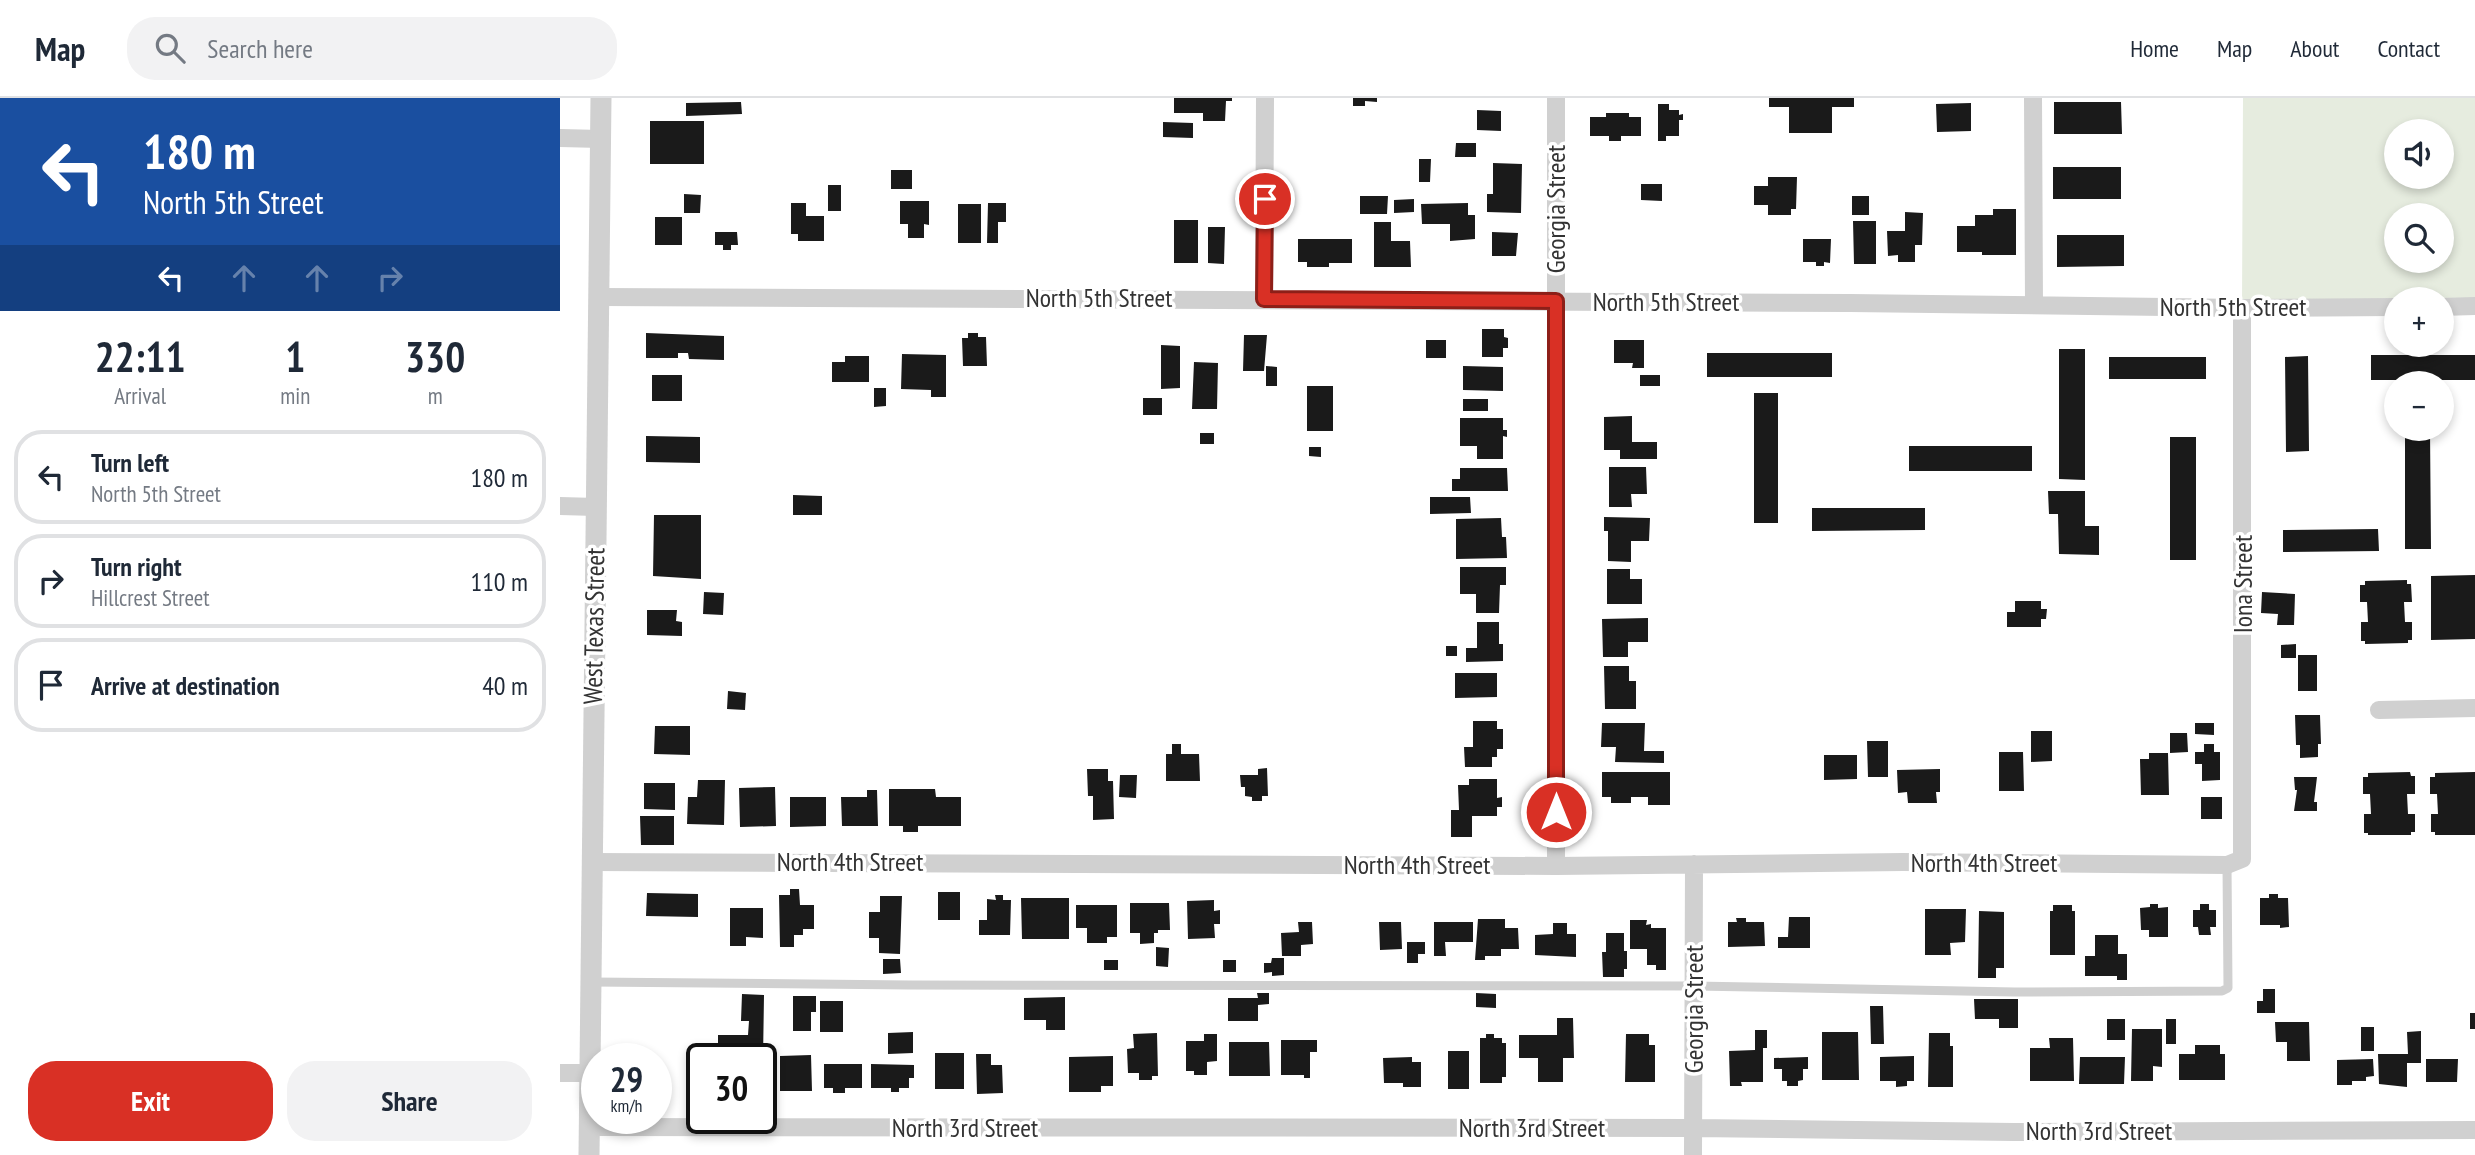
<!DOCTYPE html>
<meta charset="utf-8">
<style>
body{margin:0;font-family:"PT Sans Narrow",sans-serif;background:#f2f2f3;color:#1f2937;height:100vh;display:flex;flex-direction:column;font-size:26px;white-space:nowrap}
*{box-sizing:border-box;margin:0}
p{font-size:23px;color:#747a83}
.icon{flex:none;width:38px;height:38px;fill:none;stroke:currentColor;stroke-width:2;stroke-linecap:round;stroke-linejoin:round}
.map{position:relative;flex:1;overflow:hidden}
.sheet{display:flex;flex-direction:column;background:#fff;width:560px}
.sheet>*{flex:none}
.hud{background:#1a4fa0;color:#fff;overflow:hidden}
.tools{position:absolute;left:1824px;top:21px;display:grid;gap:14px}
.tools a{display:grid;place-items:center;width:70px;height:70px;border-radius:50%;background:#fff;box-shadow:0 4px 10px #0003;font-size:35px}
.speed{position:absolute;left:21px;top:945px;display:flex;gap:14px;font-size:35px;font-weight:700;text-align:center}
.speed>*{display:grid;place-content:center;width:91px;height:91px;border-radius:50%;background:#fff;box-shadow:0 4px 10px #0003;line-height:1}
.speed small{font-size:18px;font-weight:400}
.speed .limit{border:4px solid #111;border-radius:10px;background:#fff;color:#111}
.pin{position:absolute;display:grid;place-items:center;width:60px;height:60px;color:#fff;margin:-30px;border:4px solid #fff;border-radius:50%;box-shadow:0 2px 7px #0007}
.me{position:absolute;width:77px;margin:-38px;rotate:0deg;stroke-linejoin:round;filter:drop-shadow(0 0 5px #0008)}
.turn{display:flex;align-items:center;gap:24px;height:147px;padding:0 28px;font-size:32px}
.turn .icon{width:91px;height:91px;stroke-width:2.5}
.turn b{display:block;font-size:49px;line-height:60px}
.lanes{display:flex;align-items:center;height:66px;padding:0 28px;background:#0003;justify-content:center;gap:35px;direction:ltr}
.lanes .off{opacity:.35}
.eta{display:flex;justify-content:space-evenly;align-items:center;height:119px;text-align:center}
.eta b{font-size:42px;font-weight:700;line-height:49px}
.primary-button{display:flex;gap:14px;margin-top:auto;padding:14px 28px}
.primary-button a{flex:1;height:80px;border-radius:28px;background:#d93025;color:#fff;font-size:28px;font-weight:700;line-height:80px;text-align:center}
.primary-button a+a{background:#f2f2f3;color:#1f2937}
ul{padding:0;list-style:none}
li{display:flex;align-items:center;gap:21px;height:94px;margin:0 14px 10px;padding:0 14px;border:4px solid #e0e1e3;border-radius:28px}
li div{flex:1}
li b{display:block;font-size:26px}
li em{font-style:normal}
header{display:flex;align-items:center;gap:42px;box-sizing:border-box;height:98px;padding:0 35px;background:#fff;border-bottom:2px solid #e0e1e3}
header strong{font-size:33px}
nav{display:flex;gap:38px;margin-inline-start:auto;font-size:24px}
.search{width:490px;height:63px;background:#f2f2f3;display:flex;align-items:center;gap:18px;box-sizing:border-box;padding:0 24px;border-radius:28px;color:#747a83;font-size:26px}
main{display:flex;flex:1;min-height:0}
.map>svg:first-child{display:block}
.green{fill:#e6ecdf;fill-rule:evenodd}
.building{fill:#1a1a1a}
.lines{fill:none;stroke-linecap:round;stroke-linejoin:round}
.service{stroke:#d0d0d0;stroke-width:9}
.minor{stroke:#d0d0d0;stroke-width:18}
.tertiary{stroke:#d0d0d0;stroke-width:21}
.route-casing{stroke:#8d1f18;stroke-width:18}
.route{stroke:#d93025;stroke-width:12}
.labels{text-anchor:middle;stroke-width:7;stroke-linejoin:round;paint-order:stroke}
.street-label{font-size:26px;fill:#333;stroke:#fff}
</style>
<header>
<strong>Map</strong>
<div class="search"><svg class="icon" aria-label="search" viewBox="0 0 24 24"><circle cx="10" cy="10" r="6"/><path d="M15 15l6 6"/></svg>Search here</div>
<nav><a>Home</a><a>Map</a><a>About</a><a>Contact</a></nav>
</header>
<main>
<section class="sheet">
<div class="hud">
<div class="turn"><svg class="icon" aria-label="left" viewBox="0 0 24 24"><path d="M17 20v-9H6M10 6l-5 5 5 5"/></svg><div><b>180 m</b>North 5th Street</div></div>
<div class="lanes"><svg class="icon" aria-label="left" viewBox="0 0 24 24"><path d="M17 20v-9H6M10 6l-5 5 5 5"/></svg><svg class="icon off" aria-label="ahead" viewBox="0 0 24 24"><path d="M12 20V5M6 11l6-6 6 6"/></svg><svg class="icon off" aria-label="ahead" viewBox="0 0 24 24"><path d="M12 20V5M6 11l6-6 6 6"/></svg><svg class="icon off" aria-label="right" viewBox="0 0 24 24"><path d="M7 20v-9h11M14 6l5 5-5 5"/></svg></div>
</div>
<div class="eta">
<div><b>22:11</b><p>Arrival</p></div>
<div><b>1</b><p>min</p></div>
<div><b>330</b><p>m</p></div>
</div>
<ul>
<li><svg class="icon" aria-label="left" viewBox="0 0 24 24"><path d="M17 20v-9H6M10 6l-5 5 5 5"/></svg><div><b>Turn left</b><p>North 5th Street</p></div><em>180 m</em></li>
<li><svg class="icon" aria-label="right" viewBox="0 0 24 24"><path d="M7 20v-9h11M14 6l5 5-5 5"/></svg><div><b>Turn right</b><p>Hillcrest Street</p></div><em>110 m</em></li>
<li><svg class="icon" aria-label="arrive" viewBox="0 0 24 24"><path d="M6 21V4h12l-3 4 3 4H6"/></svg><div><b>Arrive at destination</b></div><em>40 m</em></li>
</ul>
<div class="primary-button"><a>Exit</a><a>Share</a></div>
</section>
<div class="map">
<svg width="1915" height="1057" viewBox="0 0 1915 1057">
<rect width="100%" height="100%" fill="#fff"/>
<path class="green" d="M1683 0H1915V208C1841 193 1758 206 1682 210ZM1836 33H1881V79H1836ZM1836 117H1881V163H1836Z"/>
<path class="building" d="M614 0H672V3H666L665 23H643V15H614Z
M793 0H817V4L805 3V8H793Z
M1209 0H1294V9H1272V35H1229V9H1209Z
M181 4 182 16 126 18V5Z
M1494 4H1561L1562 36H1494Z
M1411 5V33L1377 34 1376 6Z
M1098 6H1109V12H1119V17L1123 16V22H1119V38H1106V43H1098Z
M917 12 941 13V33L917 32Z
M1046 15H1069V19H1081V38H1061V43H1049V38H1030V19H1046Z
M90 23H144V66H90Z
M603 24 633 25V40L603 39Z
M896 45H916V59H895Z
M859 61H871L870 84H859Z
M933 65 962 66 961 115 927 114V96H933Z
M1493 69H1561V101H1493Z
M331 72H352V91H331Z
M1208 79H1237L1236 111H1231V117H1208V107H1194V88H1208Z
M1081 86H1102V103L1081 102Z
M268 87H281V113H268Z
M124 96 141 97 140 115H124Z
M800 98H828L827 116H800Z
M1292 98H1309V117H1292Z
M854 101V114L834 115V102Z
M340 103H369V127L364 126V140H348V126H340Z
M231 105H246V118H264V143H238V136H231Z
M428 105H446V124H438V145H427Z
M908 105V117H915V141L890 143V126H862L861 106Z
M398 106H421V145H398Z
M1433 111H1456V157H1422V154H1397V128H1415V117H1433Z
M1345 114 1363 115 1362 147H1355V164H1338V157L1328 158 1327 133H1345Z
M95 119H122V147H95Z
M614 122H638V165H614Z
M1293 123H1316V166H1294Z
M814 124H831V143H850L851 169H814Z
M648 129H665L664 166 648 165Z
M155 134H177L178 147H171V152H163V147H155Z
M932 134 958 135 956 158H932Z
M1497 137H1564V168L1497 169Z
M738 141H792V165H769V169H747V164H738Z
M1243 141H1271L1270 165 1264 164V168H1256V164H1243Z
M922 231H944V239L948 240V250H943V259H922Z
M86 235 164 238V262L129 261 128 255H118V260H86Z
M408 235H418V239H426L427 268H403L402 240H408Z
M684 237H707L704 273H683Z
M866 242H886V260H866Z
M1054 242H1084V270H1072L1073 265H1054Z
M601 247 620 248V290L601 291Z
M1499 251H1525V382L1499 381Z
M1147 255H1272V279H1147Z
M342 256 386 257V299H371V292L341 291Z
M1811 257H1915V282H1811Z
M285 258H309V284H272V264H285Z
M1748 258 1749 353 1726 354 1725 259Z
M1549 259H1646V281H1549Z
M634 264 658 265 657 311H632Z
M706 268 717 269V288H706Z
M903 268 943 269V293L903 292Z
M92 277H122V303H92Z
M1080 277H1100V288H1080Z
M747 288H773V333H747Z
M314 290H326V308L314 309Z
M1194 295H1218V425H1194Z
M583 300H602V317H583Z
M903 301H928V313H903Z
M1072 318V344H1097V361H1060V352H1044V319Z
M900 320H943V332H947V339L943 338V361H917V348H900Z
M1845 331H1870L1871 451H1845Z
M640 335H654V346H640Z
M86 338 140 339V365L86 364Z
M1610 339H1636V462H1610Z
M1349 348H1472V373H1349Z
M749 349H761V359L749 358Z
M1049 369H1086L1087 396H1071L1072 409H1049Z
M900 370H947L948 393H892V381H900Z
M1488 393H1525V428H1539V457L1499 456 1498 416H1489Z
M233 397 262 398V417H233Z
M870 399H910L911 415 870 416Z
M1252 410H1365V432L1252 433Z
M94 417H141V481L93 478Z
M1044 419 1090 420 1089 443H1071V464L1048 463V433H1044Z
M941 420 942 439H946L947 460 896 461V421Z
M1818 431 1819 453 1723 454V432Z
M900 469H946V487H940L939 515H916V496H900Z
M1047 471H1070V481H1082V506H1047Z
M1915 477V541L1871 542V478Z
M1847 482V486H1851L1852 504H1844L1845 524H1852V542H1848V545L1805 546V543H1801V524H1808L1807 504H1800V487H1805V483Z
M144 494 164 495 163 517 143 516Z
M1702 494 1735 496 1734 527H1717L1718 516 1701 515Z
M1455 503H1481V511H1487L1486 521H1481V529H1447V514H1455Z
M87 512H117L116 523 122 524V538L87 537Z
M1088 520V544H1068V559H1043L1042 521Z
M917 524H939V546H943V563L906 564V550H917Z
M1736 546V560H1721V547Z
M886 548H897V558H886Z
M1738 557H1757V593H1738Z
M1044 568H1069V583H1076V611H1045Z
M895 575H937V599L895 600Z
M168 593 186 595 185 612 167 611Z
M1735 617H1760L1761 646H1758V659L1740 660V647H1736Z
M913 623H937V631H943V651H937V659H932V669H905L904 649H913Z
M1042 625H1085L1084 653H1104V665L1055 664 1056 649H1041Z
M1635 625H1654V637L1635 636Z
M95 628H130V657L94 656Z
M1471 633H1492V663L1471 664Z
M1610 635H1627L1628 654 1610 655Z
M1307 643H1328V679H1308Z
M612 646H621V656H639L640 683H606V656H612Z
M1644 646H1654V654H1660V682L1642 683V666H1635V654H1644Z
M1439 654H1463L1464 693H1439Z
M1589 655H1608L1609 697H1581L1580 661H1589Z
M1264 657H1297V681L1264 682Z
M707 670 708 698H702V703H692V699L685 698V689H681L680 677H698V671Z
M527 671H548V683H553L554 721 533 722V698H528Z
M1380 671V694H1376L1377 705H1348L1347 694 1338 695 1337 672Z
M1042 674H1110V707H1088V699H1071V705H1051V699H1042Z
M1850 674 1851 678H1855V696H1847L1848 716H1855V734H1851V737H1808V735H1804V716H1811L1810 696H1803V679H1808V675Z
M1915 674V737H1875V734H1871V716H1878L1877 696H1870V679H1875V675Z
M560 677H577L576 700 559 699Z
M1734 679H1757L1754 704H1757V713H1734L1737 692H1735Z
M909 681H937V700L942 699V709H937V718H912V739H891V712H899L898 687H909Z
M138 682H165L164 727 127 726 128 699H137Z
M84 685H115V712L84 711Z
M215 689 216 728 180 729 179 690Z
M329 691H375L376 699H401V728H358V734H343V728H329Z
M307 692H317L318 728H282L281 699H307Z
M230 699H266V728L230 729Z
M1641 699H1662V721H1641Z
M80 718H114V747H81Z
M230 791H239L240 807H254V831H243V837H234V849H220L219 797H230Z
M378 794H400V822H378Z
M87 795 138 796V819L86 818Z
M1709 796H1718V800H1728L1729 829 1720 830V827H1700V800H1709Z
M435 797H443V802H451L450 837H419V822H427V801L436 802Z
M320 798H342L340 856 319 855V840H309V814H320Z
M461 800H509V841H462Z
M654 802V813L660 812V826H654L655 840 628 841 627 803Z
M570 805H609L610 832H598V835H594V845L580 846V835H570Z
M1590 806H1598V810L1608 809V839H1589V832H1581L1580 810 1590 809Z
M1640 806H1649V812H1656V829H1650L1651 837H1639L1638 829H1633V812H1640Z
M516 807H557V839H547V845H527V830H516Z
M1493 807H1512V813H1515V857H1490V813H1493Z
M170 810H203V840L186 839V848H170Z
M1365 811H1406L1405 844 1390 845 1391 857H1365Z
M1419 813 1444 814V870H1436V880H1418Z
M1229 819H1250V850H1218V839H1228Z
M1176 820H1186V824H1204L1205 848 1168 849V824H1177Z
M918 821H945V830H958L959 851H941V858H925V862H915Z
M1070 822H1087L1086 827 1091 826V830H1106V872H1096V867H1087V851H1070Z
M738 824H752L753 846 741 847V858H722L721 835 739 834Z
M819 824H841L842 851 820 852Z
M874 824H913V844H885L886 858H874Z
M993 825H1007V836H1016V859L975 857V837L993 836Z
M1046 835H1064V853H1067V871H1064V879H1043L1042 854H1046Z
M1535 837H1558V856H1567V882H1557V878H1525V858H1535Z
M847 844H865V856H858V865H847Z
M596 849 609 850 608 869 596 868Z
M712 860H724V877L712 878V874L704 875V865H711Z
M323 861H340L341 875 323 876Z
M544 862H558V872H544Z
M663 862H676V874H663Z
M1703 891H1715V915H1697V903H1703Z
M697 895H709V906L698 907V923H668V900H698Z
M916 895 936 896V910L916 909Z
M182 896 204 897 203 961H158V937H188L189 923H181Z
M233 898H256V914H251V933H233Z
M505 899V932H486V922H464V900Z
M1414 901H1458V930H1439V921H1415Z
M260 903H283V934H260Z
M1310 908H1323L1324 946H1311Z
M1910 915H1915V931H1910Z
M997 920H1013L1014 960H1003V984H978V960H959V937H997Z
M1547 921H1565V942H1547Z
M1606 921H1616V946H1606Z
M1715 924H1749L1750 963H1727V944H1716Z
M1801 929H1814V953H1801Z
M1572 931H1602V969L1593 968V983H1571Z
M1195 932H1207V950H1203V984H1181L1182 988H1170L1169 953 1195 952Z
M1861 933V965H1847V989L1819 986 1818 956H1848L1847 934Z
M353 934V955L328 956V935Z
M1262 934H1298L1299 982H1262Z
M597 935 598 978H592V982H579V975H568L567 951 574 950 573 936Z
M1369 935H1390V948H1393V989H1368Z
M644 936H657V963L647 964V977H634V973H626V943H644Z
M926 936H934V940H942V945H946V979H942V985H920V940H926Z
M1066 936H1089V947H1095V984H1065Z
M1489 940H1513L1514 983H1470V950H1490Z
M721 942H757V954H750V980H744V977H721Z
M669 944H709L710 978H669Z
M1635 947H1660V956H1665V982H1619V956H1635Z
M888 953H909V991H888Z
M375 955H404V991H375Z
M416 956H431V967H442L443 995 417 996Z
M251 957 252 993H220V958Z
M553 958V988H541V994H509V959Z
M1354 958V983H1347V988L1336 989V983H1320V959Z
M852 959V964H861V989H843V985H824L823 960Z
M1248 959V971H1243V982L1238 983V988H1227V983H1222V971H1214V960Z
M1520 959H1565L1564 986H1519Z
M1813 961 1814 978 1806 979V983H1792V987H1777V962Z
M1866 961H1898L1897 984H1866Z
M264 966H302V990H285V995H273V990H264Z
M311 966 354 967V980H349V990H339V994H331V990H311Z"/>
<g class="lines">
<path class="service" d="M32 884 350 887 1134 888 1455 894 1662 893 1668 890 1667 767"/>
<path class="minor" d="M1473 0 1474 207
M0 40 41 41
M40 199 1290 205 1682 210 1836 209
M704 201 705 0
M1881 209 1915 208
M0 408 36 409
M1819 612 1915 610
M31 764 996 768 1343 764 1667 767 1682 761V210
M996 768V0
M0 975H29
M29 1029 1134 1030 1454 1034 1915 1032
M1133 1057 1134 766"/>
<path class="tertiary" d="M29 1057 41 0"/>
</g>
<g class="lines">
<g class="route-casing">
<path id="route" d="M705 101 704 201 996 203V714"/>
</g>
<use href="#route" class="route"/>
</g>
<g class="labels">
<g class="street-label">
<text transform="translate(996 111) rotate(-90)" y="9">Georgia Street</text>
<text x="539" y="209">North 5th Street</text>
<text x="1106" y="213">North 5th Street</text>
<text x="1673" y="218">North 5th Street</text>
<text transform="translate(1683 486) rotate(-90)" y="9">Iona Street</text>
<text transform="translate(34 528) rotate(-89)" y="9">West Texas Street</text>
<text x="290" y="773">North 4th Street</text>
<text x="1424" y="774">North 4th Street</text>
<text x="857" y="776">North 4th Street</text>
<text transform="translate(1134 911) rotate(-90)" y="9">Georgia Street</text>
<text x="405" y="1039">North 3rd Street</text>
<text x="972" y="1039">North 3rd Street</text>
<text x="1539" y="1042">North 3rd Street</text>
</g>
</g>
</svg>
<div class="tools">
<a><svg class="icon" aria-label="sound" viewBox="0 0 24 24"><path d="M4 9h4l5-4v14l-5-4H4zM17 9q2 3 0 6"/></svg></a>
<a><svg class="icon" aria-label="search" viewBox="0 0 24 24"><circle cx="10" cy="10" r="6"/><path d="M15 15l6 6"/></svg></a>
<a>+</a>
<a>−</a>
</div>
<div class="speed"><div>29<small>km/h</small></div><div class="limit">30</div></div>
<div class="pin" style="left:705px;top:101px;background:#d93025"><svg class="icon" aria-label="arrive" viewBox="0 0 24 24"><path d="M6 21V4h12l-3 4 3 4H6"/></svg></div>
<svg class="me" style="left:996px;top:714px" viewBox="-20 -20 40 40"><circle r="17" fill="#d93025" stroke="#fff" stroke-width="3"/><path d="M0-11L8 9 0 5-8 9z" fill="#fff"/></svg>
</div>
</main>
